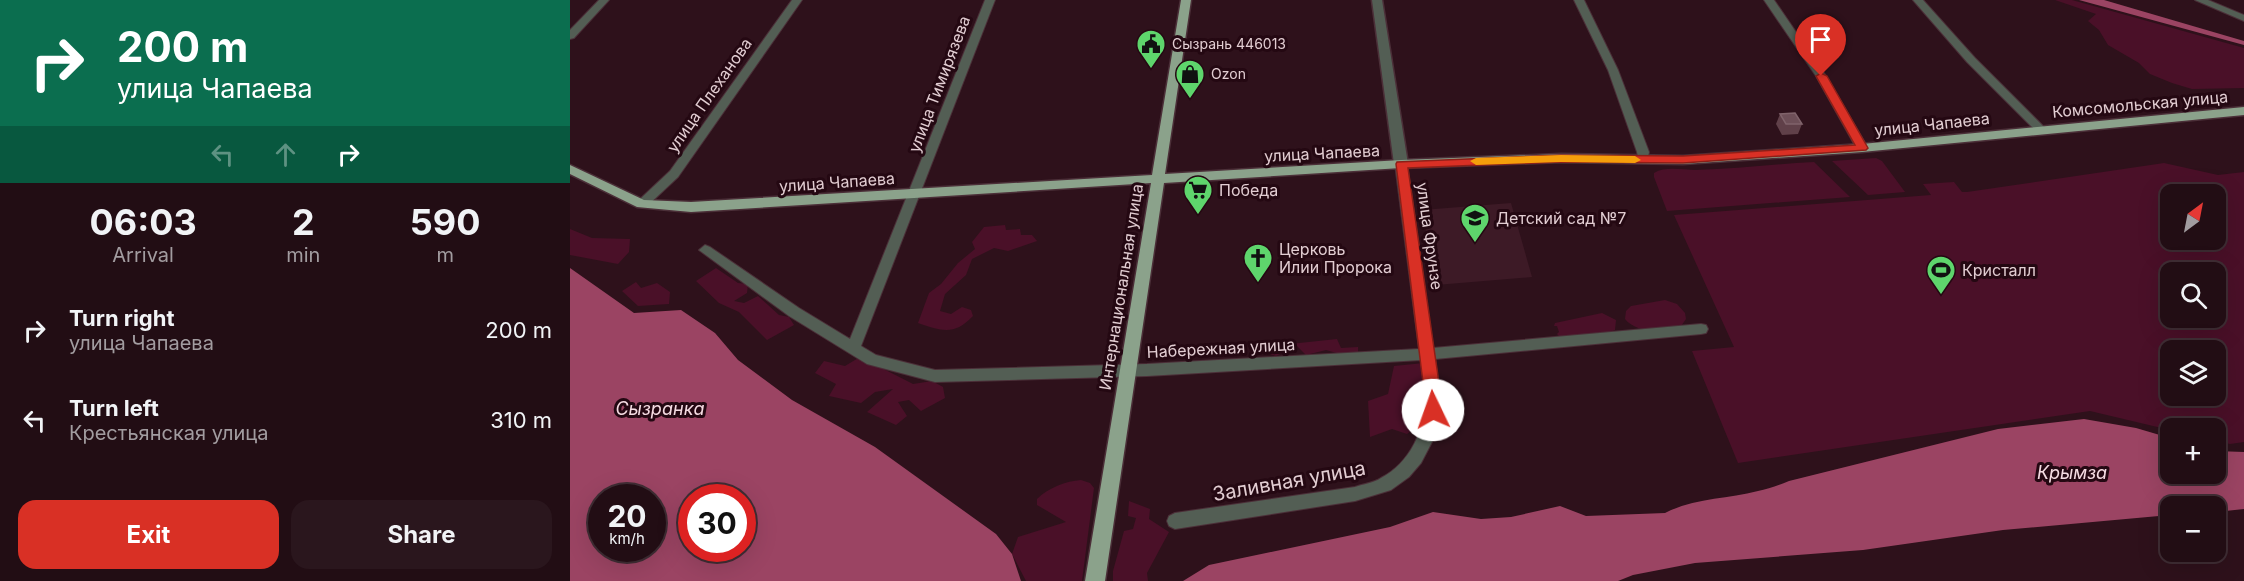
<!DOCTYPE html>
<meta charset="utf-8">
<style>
body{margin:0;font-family:Inter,sans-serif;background:#2a161d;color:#f1f3f6;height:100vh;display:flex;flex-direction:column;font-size:22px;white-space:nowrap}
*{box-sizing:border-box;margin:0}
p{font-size:20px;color:#a29ca0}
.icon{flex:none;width:33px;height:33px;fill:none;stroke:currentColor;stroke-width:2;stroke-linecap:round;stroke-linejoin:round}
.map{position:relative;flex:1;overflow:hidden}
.side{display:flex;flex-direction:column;background:#220d14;width:570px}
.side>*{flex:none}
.banner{background:#0b6e4f;color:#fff;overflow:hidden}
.needle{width:39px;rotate:32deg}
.controls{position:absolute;left:1590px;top:184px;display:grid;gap:12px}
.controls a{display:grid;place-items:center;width:66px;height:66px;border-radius:12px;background:#220d14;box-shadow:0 6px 24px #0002,0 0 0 2px #3f2d34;font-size:30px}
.speed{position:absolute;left:18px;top:484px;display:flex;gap:12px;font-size:30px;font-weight:700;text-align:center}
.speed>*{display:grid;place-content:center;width:78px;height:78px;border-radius:50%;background:#220d14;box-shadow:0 6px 24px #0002,0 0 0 2px #3f2d34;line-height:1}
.speed small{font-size:15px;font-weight:400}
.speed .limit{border:9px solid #d22;background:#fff;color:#111}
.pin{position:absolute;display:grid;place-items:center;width:51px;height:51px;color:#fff;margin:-62px -26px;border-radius:50% 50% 50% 0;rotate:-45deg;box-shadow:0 0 6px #0007}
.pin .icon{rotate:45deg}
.me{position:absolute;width:66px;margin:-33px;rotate:357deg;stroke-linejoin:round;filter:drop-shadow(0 0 4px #0008)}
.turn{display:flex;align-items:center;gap:21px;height:126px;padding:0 18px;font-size:27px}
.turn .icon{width:78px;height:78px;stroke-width:2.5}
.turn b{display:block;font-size:42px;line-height:51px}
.lanes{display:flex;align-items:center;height:57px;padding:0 18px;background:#0003;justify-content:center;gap:30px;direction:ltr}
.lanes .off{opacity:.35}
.eta{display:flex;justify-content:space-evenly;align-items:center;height:102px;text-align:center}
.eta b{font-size:36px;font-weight:700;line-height:42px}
.action{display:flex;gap:12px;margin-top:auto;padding:12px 18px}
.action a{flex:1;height:69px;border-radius:18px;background:#d93025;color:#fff;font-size:24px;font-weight:700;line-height:69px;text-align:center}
.action a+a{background:#2a161d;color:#f1f3f6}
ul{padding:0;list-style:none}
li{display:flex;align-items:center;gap:18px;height:90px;padding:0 18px}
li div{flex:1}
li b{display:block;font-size:22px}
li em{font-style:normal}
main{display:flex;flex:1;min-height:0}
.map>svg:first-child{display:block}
.built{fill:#3d1a26}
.green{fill:#4a1028;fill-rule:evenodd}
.water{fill:#9b4463;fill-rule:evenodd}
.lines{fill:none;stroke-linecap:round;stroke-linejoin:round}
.minor-casing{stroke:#4b2f38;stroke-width:2}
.tertiary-casing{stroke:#4b2f38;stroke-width:3}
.primary-casing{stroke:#4b2f38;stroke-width:3}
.minor{fill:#535e54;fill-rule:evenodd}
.tertiary{fill:#535e54;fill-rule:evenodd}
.primary{fill:#8ba28b;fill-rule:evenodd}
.wall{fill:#604049}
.building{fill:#6e4f58;stroke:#80636b;stroke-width:1.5}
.route{fill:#d93025;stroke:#8d1f18;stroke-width:1.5}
.slow{fill:#f59e0b}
.labels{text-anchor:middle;stroke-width:6;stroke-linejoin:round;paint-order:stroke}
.far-poi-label{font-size:14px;fill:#e2cdd2;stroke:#240812;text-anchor:start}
.street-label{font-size:16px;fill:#e2cdd2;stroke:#240812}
.poi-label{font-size:16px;fill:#e2cdd2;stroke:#240812;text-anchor:start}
.water-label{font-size:18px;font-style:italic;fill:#f5dbe2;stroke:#240812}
.near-street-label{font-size:20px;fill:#e2cdd2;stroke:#240812}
</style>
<main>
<section class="side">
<div class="banner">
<div class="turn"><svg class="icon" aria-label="right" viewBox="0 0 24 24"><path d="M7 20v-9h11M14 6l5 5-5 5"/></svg><div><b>200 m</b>улица Чапаева</div></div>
<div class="lanes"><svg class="icon off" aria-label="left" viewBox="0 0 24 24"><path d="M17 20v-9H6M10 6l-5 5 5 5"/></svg><svg class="icon off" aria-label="ahead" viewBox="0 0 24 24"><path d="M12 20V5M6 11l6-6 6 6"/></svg><svg class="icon" aria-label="right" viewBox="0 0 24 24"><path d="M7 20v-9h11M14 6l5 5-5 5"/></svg></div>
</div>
<div class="eta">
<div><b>06:03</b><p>Arrival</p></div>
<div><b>2</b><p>min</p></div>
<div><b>590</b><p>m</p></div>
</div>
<ul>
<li><svg class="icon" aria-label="right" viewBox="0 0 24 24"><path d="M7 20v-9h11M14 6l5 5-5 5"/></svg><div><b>Turn right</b><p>улица Чапаева</p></div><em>200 m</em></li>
<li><svg class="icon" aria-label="left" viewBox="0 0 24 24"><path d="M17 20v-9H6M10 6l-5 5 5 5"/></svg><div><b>Turn left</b><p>Крестьянская улица</p></div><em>310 m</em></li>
</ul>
<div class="action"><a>Exit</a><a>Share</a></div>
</section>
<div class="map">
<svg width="1674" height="581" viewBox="0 0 1674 581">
<rect width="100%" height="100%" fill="#2e111b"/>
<path class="built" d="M941 203 962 277 866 285 852 210Z"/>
<path class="green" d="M1485 0H1502L1674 48V88L1622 89 1602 83 1580 74 1569 63 1538 45 1529 30 1518 21 1526 14Z
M1306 158 1312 161 1335 192 1298 195 1262 161Z
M1244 162 1280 197 1097 211 1084 177V173C1096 166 1112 170 1126 170 1165 169 1205 164 1244 162Z
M1594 163 1648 175 1674 172V442L1660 444 1646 441V429L1600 430 1520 411 1168 463 1122 351 1164 347 1104 215 1361 195 1353 184 1384 182 1392 192H1397ZM1600 195H1646V240H1600ZM1600 273H1646V318H1600ZM1600 351H1646V396H1600Z
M435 225 436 230 450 229 451 235H462L467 241 438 251 424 248 402 259 396 275 375 294 370 311 381 314 392 307 401 310 403 316C384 336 372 331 348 323L359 293 371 284 388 263 405 249 402 242 414 227Z
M0 229 22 238 60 239 59 252 48 264 0 255Z
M146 268 168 283 178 284 177 293 164 301 174 303 188 296 209 315 219 317 224 325 197 340 169 312 149 303 126 281Z
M66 282 71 288 87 283 100 292 99 304 68 306 52 291Z
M1095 300 1107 304 1115 313 1116 319 1111 326C1095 332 1067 334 1055 319L1056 311 1061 306Z
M1032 313 1046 320 1045 330 1037 333 990 337 987 334 989 332 987 326H984L985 323Z
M767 339 771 348 788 347V353L770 354 756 350 736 355 727 346 706 356 697 353 701 346Z
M290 357 343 384 362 381 373 387 375 398 351 411 339 400 328 402 337 416 326 425 297 412 323 389 305 392 291 403 259 396 266 384 245 373 254 361 275 366Z
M854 363 855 378 843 393 858 396 851 424 837 434 822 429 800 437 798 401 818 394 824 366Z
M511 480 520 483 524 488 512 581H456L442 554 448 537 496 522 467 505V499C478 488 496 481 511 480Z
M559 501 580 509 579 519 599 532 577 573 578 581H543V571L554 531 563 529 566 518 558 516Z"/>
<path class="water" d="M1509 0H1534L1674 41V45Z
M0 268 64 313 111 310 145 333 168 360 222 400 305 447 426 534 442 554 451 581H0ZM32 498H82V549H32ZM122 498H172V549H122Z
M1514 419 1566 428 1600 438V474H1646V451L1674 452V509L1646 512V507H1600V515L1433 530 1293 550 1125 563 1063 575 1048 581H613L639 565 820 527 863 512 911 519 941 517 990 506 1016 516 1095 513C1124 498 1157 499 1188 491 1198 489 1209 485 1219 481L1428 429Z"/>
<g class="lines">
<g class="minor-casing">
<path id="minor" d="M29 0H39L4 38 0 39V30Z
M222 0H232L108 177 76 207H68L66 204 68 201 100 171Z
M415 0H425L291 346 306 355 365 370 577 364 849 349 825 164 831 160 837 164 863 348 1131 324 1136 325 1138 329 1136 333 1131 334 865 359 870 398 863 440 851 463 839 477 821 490 785 501 605 529 599 526 597 521 599 516 605 513 785 487C793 484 804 483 811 478 840 463 856 429 855 397 855 385 852 372 851 360L577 376 365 382 297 364 219 316 129 250 135 245 140 247 229 308 280 339Z
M1004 0H1014L1048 70 1079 152 1077 163H1069L1067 152 1038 70Z
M1194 0H1204L1256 76 1298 148 1296 151H1288L1246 76Z
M1343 0H1353L1405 58 1474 127V131H1466L1397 62Z
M1625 0H1638L1674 15V21Z"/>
</g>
<g class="tertiary-casing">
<path id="tertiary" d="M802 0H812L838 164 831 168 824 164Z"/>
</g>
<g class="primary-casing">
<path id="primary" d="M611 0H621L595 174 831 160 991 154 1113 156 1292 144 1674 107V115L1292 152 1113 164 991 162 831 168 594 183 535 581H515L581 183 121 212 67 207 0 174V165L74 200 121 202 582 175Z"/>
</g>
<use href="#minor" class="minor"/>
<use href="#tertiary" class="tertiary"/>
<use href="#primary" class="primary"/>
</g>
<path class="wall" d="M1210 114 1232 124 1228 134 1212 135 1206 124Z"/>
<path class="building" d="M1225 113 1232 124H1216L1210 114Z"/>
<path class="route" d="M1251 73 1257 76 1298 148 1296 150 1113 163 991 162 838 168 868 376 870 410 868 415 863 417 857 415 826 164 827 162 991 155 1113 156 1285 145 1246 76Z"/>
<path class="slow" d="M991 155 1065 156 1071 160 1065 163 991 162 906 165 900 161 906 158Z"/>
<defs>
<g id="civic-pin" transform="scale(1.5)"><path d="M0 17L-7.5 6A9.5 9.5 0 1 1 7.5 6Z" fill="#5ed56c" stroke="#240812"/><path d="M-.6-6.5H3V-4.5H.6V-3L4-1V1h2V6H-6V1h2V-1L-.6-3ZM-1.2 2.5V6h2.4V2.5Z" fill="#111"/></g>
<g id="shop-pin" transform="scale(1.5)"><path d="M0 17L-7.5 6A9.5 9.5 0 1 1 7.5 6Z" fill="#5ed56c" stroke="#240812"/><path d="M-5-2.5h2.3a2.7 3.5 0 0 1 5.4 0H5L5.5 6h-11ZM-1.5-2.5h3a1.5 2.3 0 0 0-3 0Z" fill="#111"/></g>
<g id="supermarket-pin" transform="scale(1.5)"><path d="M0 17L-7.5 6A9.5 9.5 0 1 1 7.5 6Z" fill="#5ed56c" stroke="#240812"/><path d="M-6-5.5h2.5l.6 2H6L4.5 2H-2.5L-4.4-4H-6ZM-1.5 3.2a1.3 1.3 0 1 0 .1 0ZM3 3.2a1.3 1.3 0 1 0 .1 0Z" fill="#111"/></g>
<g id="school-pin" transform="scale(1.5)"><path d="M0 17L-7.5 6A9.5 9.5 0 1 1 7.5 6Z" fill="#5ed56c" stroke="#240812"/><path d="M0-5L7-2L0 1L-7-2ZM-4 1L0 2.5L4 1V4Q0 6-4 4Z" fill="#111"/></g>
<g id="church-pin" transform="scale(1.5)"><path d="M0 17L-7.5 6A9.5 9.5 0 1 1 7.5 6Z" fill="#5ed56c" stroke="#240812"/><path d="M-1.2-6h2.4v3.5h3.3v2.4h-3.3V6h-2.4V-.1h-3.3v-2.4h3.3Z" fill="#111"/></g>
<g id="stadium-pin" transform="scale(1.5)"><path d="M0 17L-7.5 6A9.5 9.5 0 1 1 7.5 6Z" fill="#5ed56c" stroke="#240812"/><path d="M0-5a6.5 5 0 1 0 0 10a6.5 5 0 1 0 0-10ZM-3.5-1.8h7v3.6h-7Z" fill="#111"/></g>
</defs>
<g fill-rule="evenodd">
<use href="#civic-pin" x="581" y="44"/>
<use href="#shop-pin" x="620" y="74"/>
<use href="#supermarket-pin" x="628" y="190"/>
<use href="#school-pin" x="905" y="218"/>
<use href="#church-pin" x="688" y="258"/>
<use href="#stadium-pin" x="1371" y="270"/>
</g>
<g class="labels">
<g class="far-poi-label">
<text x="602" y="49">Сызрань 446013</text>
<text x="641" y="79">Ozon</text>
</g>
<g class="street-label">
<text transform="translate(369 84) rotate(-69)" y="6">улица Тимирязева</text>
<text transform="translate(139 95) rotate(-55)" y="6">улица Плеханова</text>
<text transform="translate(1570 104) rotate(-5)" y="6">Комсомольская улица</text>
<text transform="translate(1362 124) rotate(-6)" y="6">улица Чапаева</text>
<text transform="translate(752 153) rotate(-3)" y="6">улица Чапаева</text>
<text transform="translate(267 182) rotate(-4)" y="6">улица Чапаева</text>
<text transform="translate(860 236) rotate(82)" y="6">улица Фрунзе</text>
<text transform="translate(551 287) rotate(-81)" y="6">Интернациональная улица</text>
<text transform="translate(651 348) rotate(-3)" y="6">Набережная улица</text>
</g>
<g class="poi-label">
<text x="649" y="196">Победа</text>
<text x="926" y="224">Детский сад №7</text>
<text x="709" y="255">Церковь<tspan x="709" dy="18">Илии Пророка</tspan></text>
<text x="1392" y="276">Кристалл</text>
</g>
<g class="water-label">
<text x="90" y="415">Сызранка</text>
<text x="1502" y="479">Крымза</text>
</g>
<g class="near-street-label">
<text transform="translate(719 481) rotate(-10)" y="7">Заливная улица</text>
</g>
</g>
</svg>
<div class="controls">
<a><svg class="needle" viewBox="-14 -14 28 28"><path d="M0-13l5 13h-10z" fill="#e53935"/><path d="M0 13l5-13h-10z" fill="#a29ca0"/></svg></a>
<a><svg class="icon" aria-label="search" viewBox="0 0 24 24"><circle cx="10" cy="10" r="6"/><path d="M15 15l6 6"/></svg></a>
<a><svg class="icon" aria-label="layers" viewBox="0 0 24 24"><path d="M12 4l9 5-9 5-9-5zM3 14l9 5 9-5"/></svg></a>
<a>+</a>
<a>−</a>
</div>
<div class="speed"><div>20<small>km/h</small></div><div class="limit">30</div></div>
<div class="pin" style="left:1251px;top:76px;background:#d93025"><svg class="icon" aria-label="arrive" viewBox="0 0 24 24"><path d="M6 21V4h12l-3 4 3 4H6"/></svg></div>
<svg class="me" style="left:863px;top:410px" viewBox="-20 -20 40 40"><circle r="19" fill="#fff"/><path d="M0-13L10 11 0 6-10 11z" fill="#d93025"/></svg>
</div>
</main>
